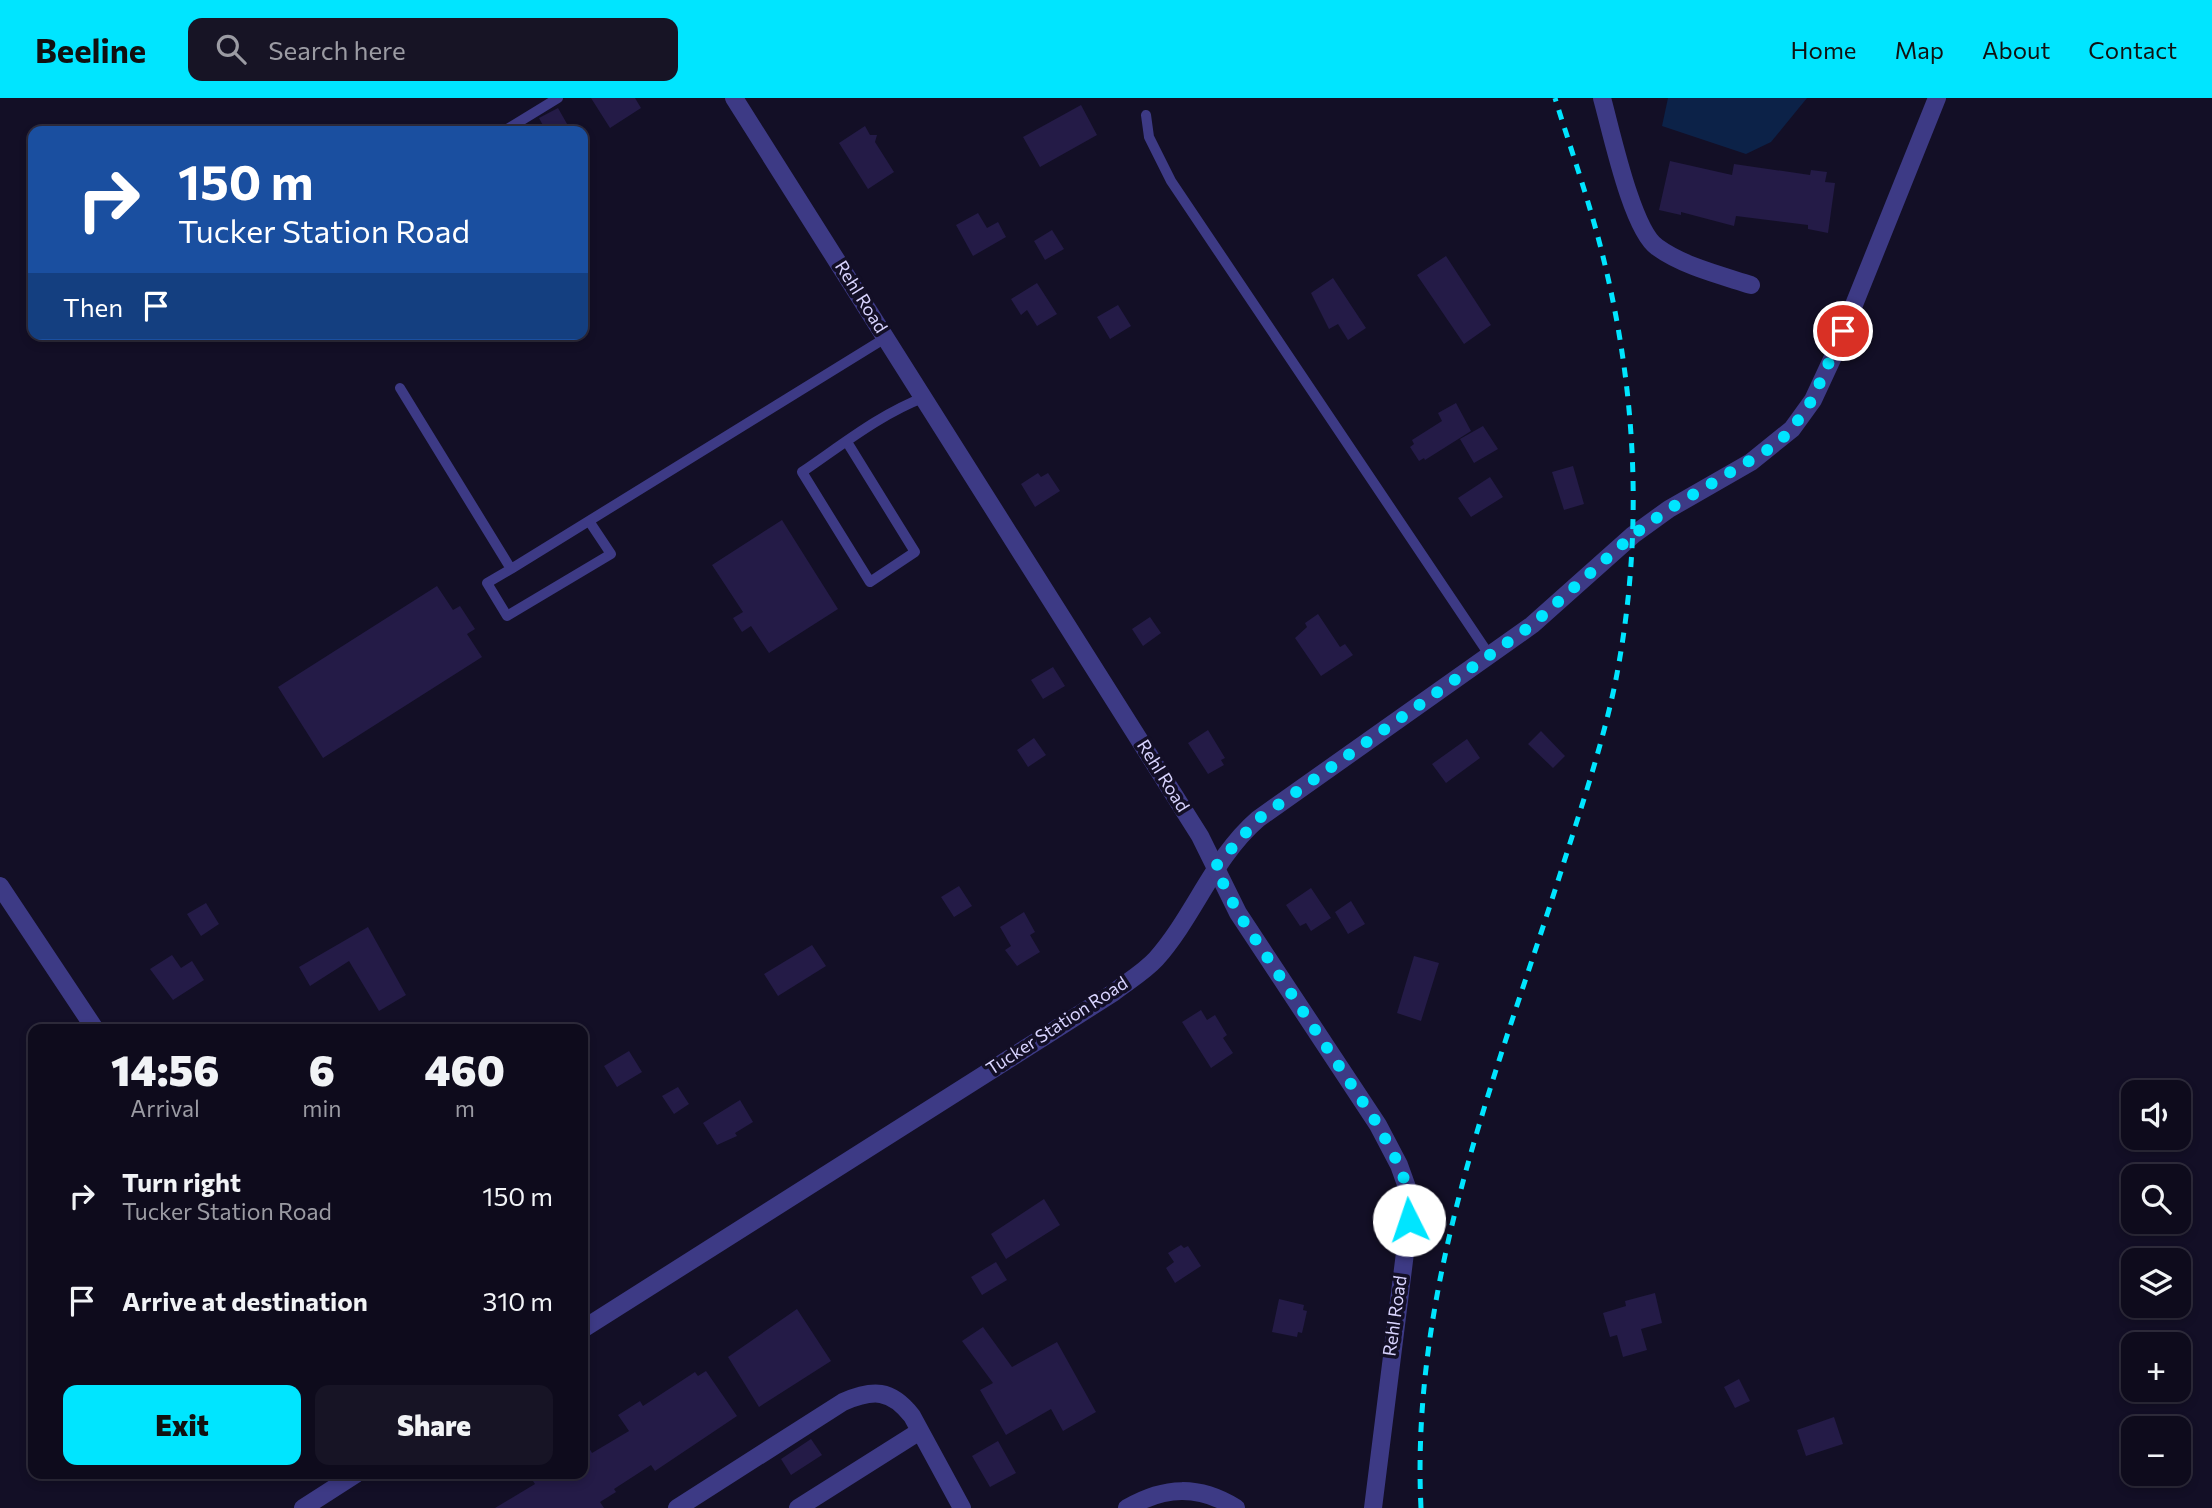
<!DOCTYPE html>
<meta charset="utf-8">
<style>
body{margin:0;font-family:Commissioner,sans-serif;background:#171425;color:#f1f3f6;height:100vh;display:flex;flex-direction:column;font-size:26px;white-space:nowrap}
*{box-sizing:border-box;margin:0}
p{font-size:23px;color:#9b9ba3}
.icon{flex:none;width:38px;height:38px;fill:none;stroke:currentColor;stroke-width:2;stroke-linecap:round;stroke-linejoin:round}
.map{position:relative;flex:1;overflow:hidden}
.drawer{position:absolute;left:28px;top:926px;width:560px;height:455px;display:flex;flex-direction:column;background:#0e0b1c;border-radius:14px;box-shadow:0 4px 10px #0003,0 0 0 2px #2e2b3b}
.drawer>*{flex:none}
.banner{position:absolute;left:28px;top:28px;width:560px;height:214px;border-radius:14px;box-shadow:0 4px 10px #0003,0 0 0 2px #2e2b3b;background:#1a4fa0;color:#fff;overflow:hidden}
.fabs{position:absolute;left:2121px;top:982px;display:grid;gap:14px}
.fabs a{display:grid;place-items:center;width:70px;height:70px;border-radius:14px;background:#0e0b1c;box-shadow:0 4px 10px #0003,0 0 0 2px #2e2b3b;font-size:35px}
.pin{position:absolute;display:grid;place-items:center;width:60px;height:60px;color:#fff;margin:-30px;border:4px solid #fff;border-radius:50%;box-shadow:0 2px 7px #0007}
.me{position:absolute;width:77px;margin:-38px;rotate:356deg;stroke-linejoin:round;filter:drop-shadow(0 0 5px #0008)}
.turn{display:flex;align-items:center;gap:24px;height:147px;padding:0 35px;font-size:32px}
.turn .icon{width:91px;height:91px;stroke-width:2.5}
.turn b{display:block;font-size:49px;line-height:60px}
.then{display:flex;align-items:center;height:66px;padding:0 35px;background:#0003;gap:14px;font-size:26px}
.eta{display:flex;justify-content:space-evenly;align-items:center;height:119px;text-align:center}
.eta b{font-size:42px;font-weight:800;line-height:49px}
.cta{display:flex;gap:14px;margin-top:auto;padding:14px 35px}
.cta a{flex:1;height:80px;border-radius:14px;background:#00e5ff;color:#111;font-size:28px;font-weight:800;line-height:80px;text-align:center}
.cta a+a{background:#171425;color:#f1f3f6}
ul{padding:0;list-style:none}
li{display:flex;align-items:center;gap:21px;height:105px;padding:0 35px}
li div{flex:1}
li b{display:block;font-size:26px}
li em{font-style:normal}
header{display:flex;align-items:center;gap:42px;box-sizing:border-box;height:98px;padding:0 35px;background:#00e5ff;color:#111}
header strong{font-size:33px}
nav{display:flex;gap:38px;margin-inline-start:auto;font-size:24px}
.search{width:490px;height:63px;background:#171425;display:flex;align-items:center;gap:18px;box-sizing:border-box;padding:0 24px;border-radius:14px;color:#9b9ba3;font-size:26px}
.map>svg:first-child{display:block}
.water{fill:#0c2248}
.building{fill:#241b47}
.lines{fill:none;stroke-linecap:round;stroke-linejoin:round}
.service{stroke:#3d3a85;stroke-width:10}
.minor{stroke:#3d3a85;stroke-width:18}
.tertiary{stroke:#3d3a85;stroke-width:18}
.rail{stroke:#00e5ff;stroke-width:5;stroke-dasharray:10 9;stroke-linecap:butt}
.route{stroke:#00e5ff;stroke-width:12;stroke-dasharray:0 21.6}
.labels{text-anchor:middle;stroke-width:7;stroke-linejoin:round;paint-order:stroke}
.street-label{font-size:18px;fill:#d9d4ff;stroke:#130f26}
</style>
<header>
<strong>Beeline</strong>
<div class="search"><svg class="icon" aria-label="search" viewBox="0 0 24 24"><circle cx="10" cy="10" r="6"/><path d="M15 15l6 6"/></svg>Search here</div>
<nav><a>Home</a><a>Map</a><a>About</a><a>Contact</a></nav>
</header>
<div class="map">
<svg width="2212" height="1410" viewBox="0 0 2212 1410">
<rect width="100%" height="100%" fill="#130f26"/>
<path class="water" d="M1668 0H1807L1771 44 1746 56 1662 28Z"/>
<path class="building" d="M591 0H635L641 10 610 30Z
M1081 7 1097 37 1040 69 1023 39Z
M558 10 571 33H546L539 20Z
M865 28 870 37H877L875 44 894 74 868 91 839 45Z
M1670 63 1732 77 1734 66 1810 77 1811 72 1827 74 1825 84 1835 85 1828 135 1808 131V127L1736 118 1734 128 1681 114V117L1659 112Z
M978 115 987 130 998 124 1006 139 973 158 956 127Z
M1052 132 1064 151 1045 162 1034 143Z
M1446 158 1491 227 1464 246 1417 177Z
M1333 180 1366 230 1348 242 1338 226 1329 231 1311 195Z
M1037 185 1057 216 1037 228 1027 212 1021 217 1011 201Z
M1118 207 1131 228 1110 241 1097 219Z
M1456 305 1471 333 1425 362 1424 360 1419 363 1410 349 1414 346 1412 342 1442 323 1438 315Z
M1483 328 1498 351 1474 365 1460 341Z
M1573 368 1584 406 1564 412 1552 374Z
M1038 375 1041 379 1048 375 1060 393 1035 409 1021 386Z
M1490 379 1503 399 1471 419 1458 400Z
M782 422 838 511 769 555 751 528 742 534 733 520 743 514 712 467Z
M437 488 453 512 460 508 475 531 467 536 482 559 323 660 278 589Z
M1318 516 1340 549 1345 546 1353 557 1321 578 1295 540 1307 529 1305 525Z
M1150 519 1161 535 1143 548 1132 531Z
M1053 569 1065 588 1043 601 1031 582Z
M1208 632 1225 660 1221 662 1224 667 1208 676 1188 645Z
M1541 633 1565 658 1553 670 1528 646Z
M1034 640 1046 657 1028 669 1017 652Z
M1467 641 1480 660 1446 685 1432 666Z
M959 788 972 808 954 819 941 799Z
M1311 790 1331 820 1311 833 1306 825 1300 828 1286 807Z
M1351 803 1365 826 1348 836 1335 814Z
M206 805 219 826 201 838 187 816Z
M1024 814 1035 834 1030 837 1040 854 1017 868 1005 852 1011 848 1000 829Z
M368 829 406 897 379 913 349 863 310 888 299 869Z
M812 847 826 868 778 898 764 876Z
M172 857 181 870 192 863 204 882 173 902 150 871Z
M1414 858 1439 865 1421 923 1397 915Z
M1201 912 1207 922 1215 917 1227 937 1223 940 1233 955 1211 970 1182 924Z
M629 953 642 974 617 989 604 968Z
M678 989 689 1006 674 1016 662 998Z
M740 1002 753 1024 735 1035 737 1038 717 1047 703 1025Z
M1044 1101 1060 1127 1006 1161 991 1136Z
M1181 1147 1184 1150 1188 1148 1201 1168 1175 1185 1166 1170 1174 1164 1168 1155Z
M996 1164 1007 1182 982 1197 971 1179Z
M1655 1195 1662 1225 1641 1231 1647 1252 1623 1259 1617 1237 1610 1239 1603 1215 1626 1208 1625 1203Z
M1279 1201 1304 1207 1303 1212 1307 1213 1302 1235 1298 1234 1297 1239 1272 1234Z
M797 1211 831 1263 759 1309 728 1259Z
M983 1229 1012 1269 1057 1244 1096 1314 1063 1333 1051 1311 1006 1337 980 1292 993 1285 962 1243Z
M706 1273 737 1318 655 1373 651 1367 614 1391 616 1394 600 1404 604 1410H495L535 1386 533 1383 545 1376H583V1340L592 1355 629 1333 618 1317 640 1303 643 1308 695 1274 698 1278Z
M1739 1281 1750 1303 1735 1310 1724 1289Z
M1834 1319 1843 1346 1806 1358 1797 1332Z
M811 1341 822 1357 791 1377 781 1361Z
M998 1343 1016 1375 990 1389 972 1358Z"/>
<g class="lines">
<path class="service" d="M1146 17 1149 39 1171 83 1490 558
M504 33 558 0
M400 290 511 471 887 239
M847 344 915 454 870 484 802 374C842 347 880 316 925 299
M511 471 487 485 507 518 611 456 589 423"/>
<path class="minor" d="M1602 0C1611 32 1632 132 1657 149 1683 168 1720 177 1751 187
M0 788 95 931
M583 1231 1113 895C1127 884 1144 874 1156 861 1195 817 1213 760 1258 721L1532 527 1633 437 1669 411 1751 364 1792 331 1813 302 1833 259 1937 0
M303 1410 356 1376
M677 1410 843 1304C873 1291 891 1291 912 1318L962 1410
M798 1410 920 1333
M1127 1410C1165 1388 1199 1387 1236 1410"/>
<path class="tertiary" d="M734 0 1200 738 1238 815 1378 1027 1399 1067 1408 1092 1409 1123 1373 1410"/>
<path class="rail" d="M1421 1410C1410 1187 1497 976 1563 767 1582 707 1602 648 1615 586 1643 446 1638 305 1605 167 1592 111 1572 55 1555 0"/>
</g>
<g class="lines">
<path class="route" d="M1409 1122 1408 1092 1399 1067 1378 1027 1238 815 1215 769 1258 721 1532 527 1633 437 1669 411 1774 348 1792 331 1812 302 1843 233"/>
</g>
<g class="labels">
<g class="street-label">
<text transform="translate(861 199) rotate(58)" y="6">Rehl Road</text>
<text transform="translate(1163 678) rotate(58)" y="6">Rehl Road</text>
<text transform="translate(1057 928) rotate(-33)" y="6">Tucker Station Road</text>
<text transform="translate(1395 1218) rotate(-82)" y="6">Rehl Road</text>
</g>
</g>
</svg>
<div class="fabs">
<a><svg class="icon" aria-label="sound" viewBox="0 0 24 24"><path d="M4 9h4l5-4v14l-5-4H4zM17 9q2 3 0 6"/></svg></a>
<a><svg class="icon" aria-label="search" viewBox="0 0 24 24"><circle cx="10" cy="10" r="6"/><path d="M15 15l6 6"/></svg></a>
<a><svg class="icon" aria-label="layers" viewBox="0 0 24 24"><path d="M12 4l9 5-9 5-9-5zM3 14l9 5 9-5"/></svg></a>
<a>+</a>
<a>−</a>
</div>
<div class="pin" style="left:1843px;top:233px;background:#d93025"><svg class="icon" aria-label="arrive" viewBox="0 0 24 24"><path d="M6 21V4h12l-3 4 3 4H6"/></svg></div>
<svg class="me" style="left:1409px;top:1122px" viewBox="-20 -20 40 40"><circle r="19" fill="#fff"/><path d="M0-13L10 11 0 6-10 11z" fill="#00e5ff"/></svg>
<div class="banner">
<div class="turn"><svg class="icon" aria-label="right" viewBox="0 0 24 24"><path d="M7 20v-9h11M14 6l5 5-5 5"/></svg><div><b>150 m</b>Tucker Station Road</div></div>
<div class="then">Then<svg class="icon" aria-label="arrive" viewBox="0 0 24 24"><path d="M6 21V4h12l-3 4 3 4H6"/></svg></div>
</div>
<section class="drawer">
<div class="eta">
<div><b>14:56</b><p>Arrival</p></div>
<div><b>6</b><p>min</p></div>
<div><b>460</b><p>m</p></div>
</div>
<ul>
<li><svg class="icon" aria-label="right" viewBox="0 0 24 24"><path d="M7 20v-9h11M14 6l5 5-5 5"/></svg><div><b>Turn right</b><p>Tucker Station Road</p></div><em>150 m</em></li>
<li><svg class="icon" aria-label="arrive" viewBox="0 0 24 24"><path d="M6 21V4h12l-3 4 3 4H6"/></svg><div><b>Arrive at destination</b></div><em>310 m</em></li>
</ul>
<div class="cta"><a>Exit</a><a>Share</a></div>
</section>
</div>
